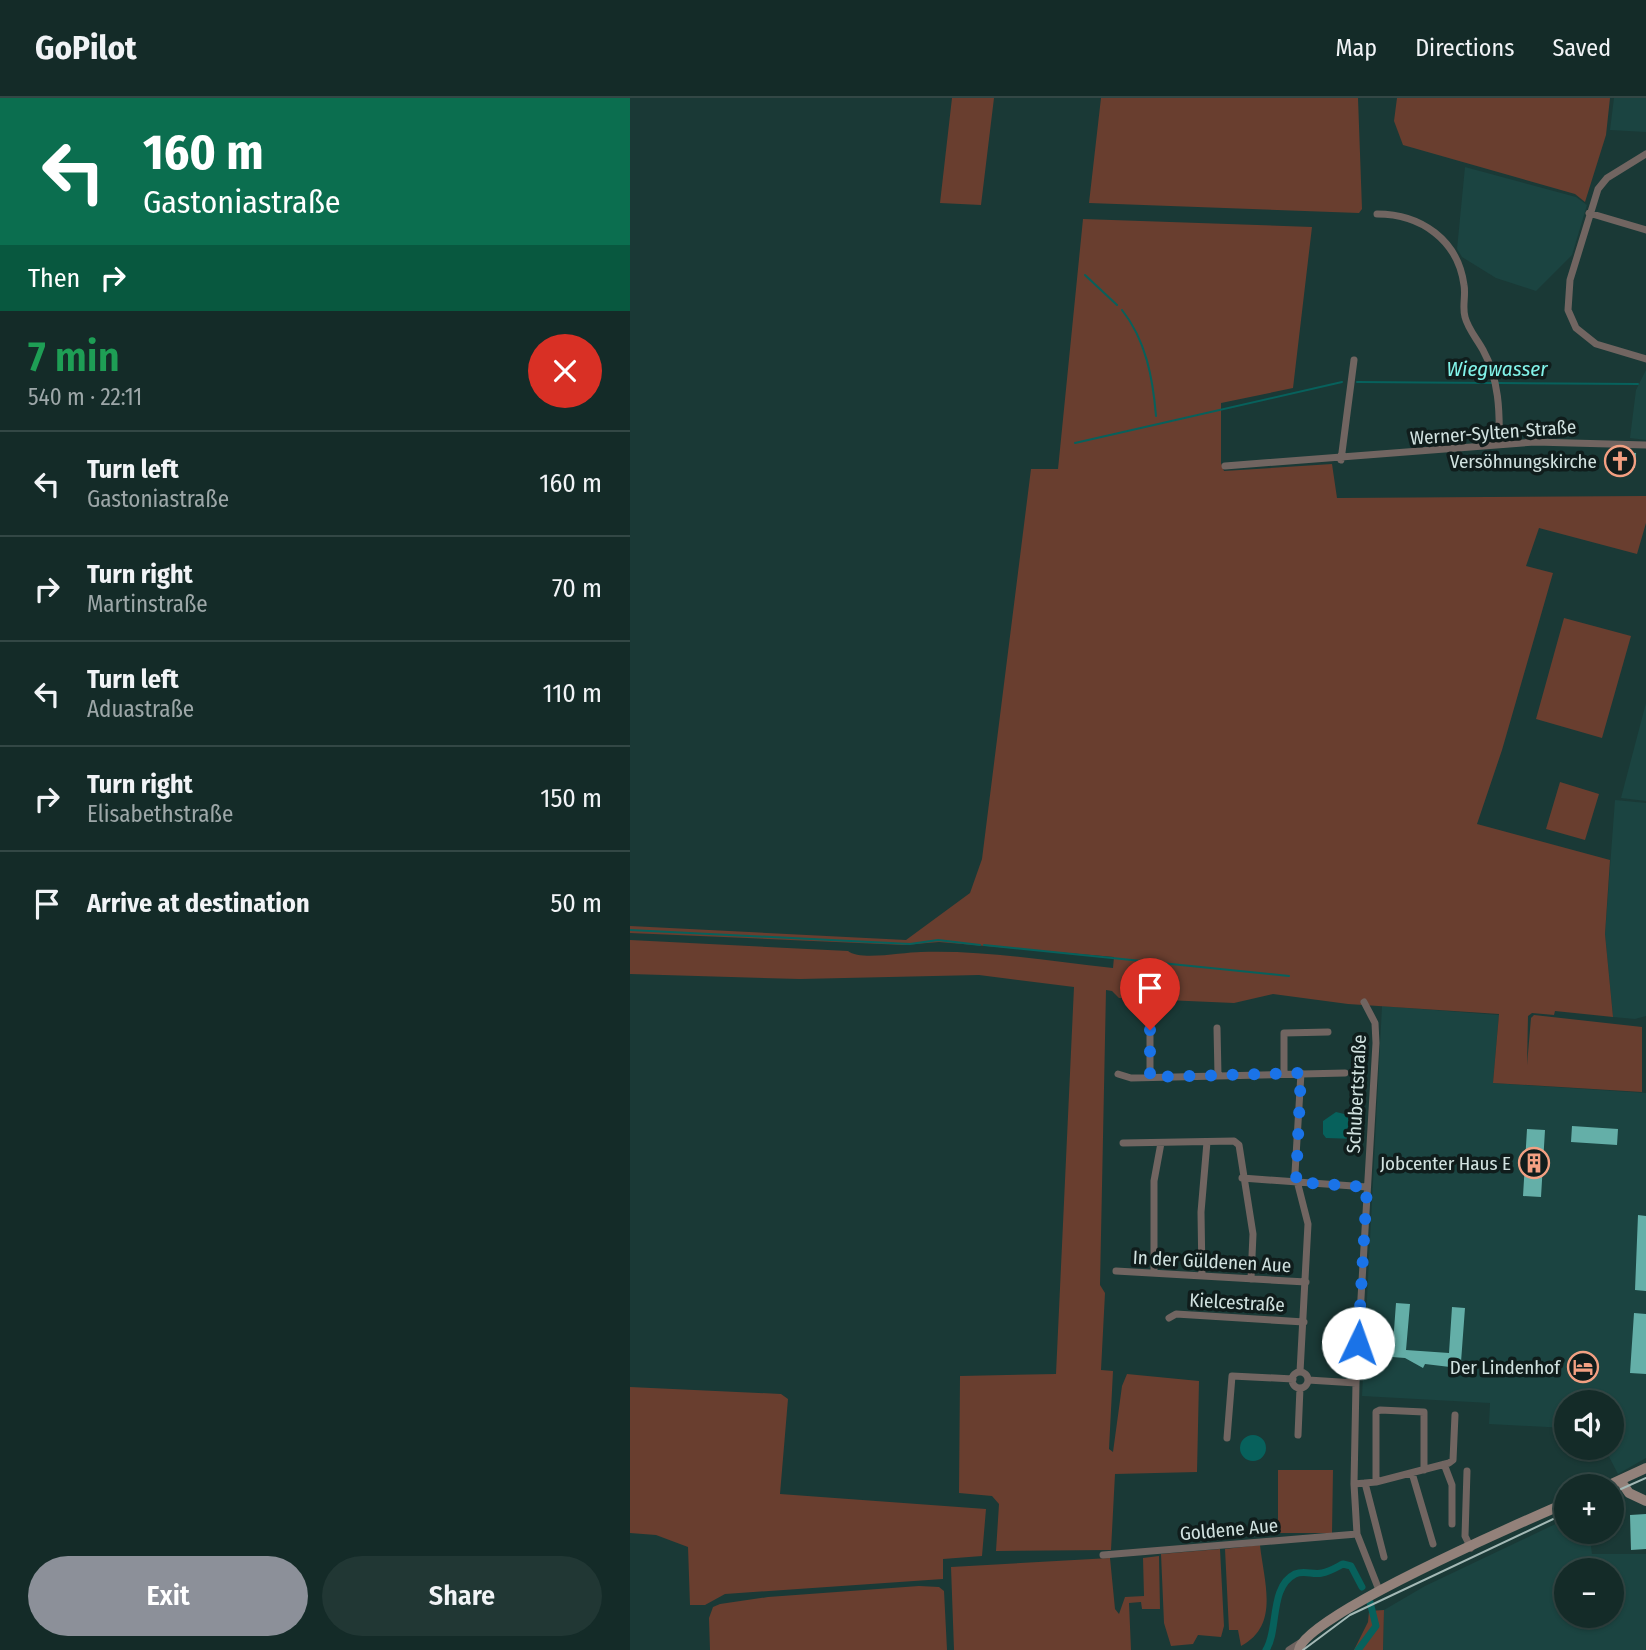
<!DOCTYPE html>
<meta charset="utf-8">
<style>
body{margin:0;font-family:"Fira Sans Condensed",sans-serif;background:#213734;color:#f1f3f6;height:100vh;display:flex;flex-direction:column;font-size:26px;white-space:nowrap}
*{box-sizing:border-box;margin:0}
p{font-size:23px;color:#9da7a8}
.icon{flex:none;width:38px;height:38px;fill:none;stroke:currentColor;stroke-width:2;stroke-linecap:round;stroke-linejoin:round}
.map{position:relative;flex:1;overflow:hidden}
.sheet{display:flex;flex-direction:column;background:#142b28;width:630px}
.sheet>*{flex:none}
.hud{background:#0b6e4f;color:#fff;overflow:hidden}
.tools{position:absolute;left:924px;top:1292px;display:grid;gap:14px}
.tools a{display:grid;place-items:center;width:70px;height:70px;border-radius:50%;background:#142b28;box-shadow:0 2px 5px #0004,0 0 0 2px #334745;font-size:35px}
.pin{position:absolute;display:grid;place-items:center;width:60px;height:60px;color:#fff;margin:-72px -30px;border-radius:50% 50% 50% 0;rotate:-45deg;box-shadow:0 0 7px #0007}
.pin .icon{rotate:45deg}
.me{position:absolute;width:77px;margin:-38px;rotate:3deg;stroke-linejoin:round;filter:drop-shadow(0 0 5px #0008)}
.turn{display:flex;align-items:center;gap:24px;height:147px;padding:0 28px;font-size:32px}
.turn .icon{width:91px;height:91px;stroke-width:2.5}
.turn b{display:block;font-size:49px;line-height:60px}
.then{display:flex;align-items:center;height:66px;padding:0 28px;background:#0003;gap:14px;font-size:26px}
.round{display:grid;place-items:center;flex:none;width:74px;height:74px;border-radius:37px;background:#213734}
.overview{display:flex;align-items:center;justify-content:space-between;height:119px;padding:0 28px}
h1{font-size:42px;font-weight:600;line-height:52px;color:#1e9e55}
.button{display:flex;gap:14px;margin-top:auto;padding:14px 28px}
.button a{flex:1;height:80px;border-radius:42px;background:#8c9099;color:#fff;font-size:28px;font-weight:600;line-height:80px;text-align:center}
.button a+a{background:#213734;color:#f1f3f6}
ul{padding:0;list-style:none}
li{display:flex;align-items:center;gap:21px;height:105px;padding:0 28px;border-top:2px solid #334745}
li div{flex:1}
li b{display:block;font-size:26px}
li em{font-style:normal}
header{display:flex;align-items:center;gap:42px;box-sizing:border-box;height:98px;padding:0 35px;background:#142b28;border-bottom:2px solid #334745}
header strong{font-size:33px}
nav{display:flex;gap:38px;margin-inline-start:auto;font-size:24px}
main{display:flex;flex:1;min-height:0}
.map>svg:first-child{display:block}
.built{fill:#1b4441;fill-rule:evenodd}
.green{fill:#693e2f}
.water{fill:#07615c}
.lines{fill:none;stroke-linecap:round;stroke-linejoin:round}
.stream{stroke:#07615c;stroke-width:2}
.canal{stroke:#07615c;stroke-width:7}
.building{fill:#64afa8}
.street{stroke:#716561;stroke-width:7}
.secondary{stroke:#93817a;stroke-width:10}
.tram{stroke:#a4b9b6;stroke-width:2}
.route{stroke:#1a73e8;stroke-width:12;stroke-dasharray:0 21.6}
.labels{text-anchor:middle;stroke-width:7;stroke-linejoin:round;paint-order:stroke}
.street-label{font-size:19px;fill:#d1e2e0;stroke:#101d1c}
.poi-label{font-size:19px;fill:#d1e2e0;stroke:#101d1c;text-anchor:end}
.water-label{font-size:21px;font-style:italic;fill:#82f4ea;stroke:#101d1c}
</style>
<header>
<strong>GoPilot</strong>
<nav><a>Map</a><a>Directions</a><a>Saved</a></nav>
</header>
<main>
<section class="sheet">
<div class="hud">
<div class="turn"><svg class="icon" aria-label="left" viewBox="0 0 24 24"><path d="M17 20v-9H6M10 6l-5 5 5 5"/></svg><div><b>160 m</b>Gastoniastraße</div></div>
<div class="then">Then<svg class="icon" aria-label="right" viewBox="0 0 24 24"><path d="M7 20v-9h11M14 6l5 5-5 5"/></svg></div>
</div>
<div class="overview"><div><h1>7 min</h1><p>540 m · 22:11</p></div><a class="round" style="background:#d93025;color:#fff"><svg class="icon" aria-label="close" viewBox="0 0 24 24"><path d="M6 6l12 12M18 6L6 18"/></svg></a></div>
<ul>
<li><svg class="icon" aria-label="left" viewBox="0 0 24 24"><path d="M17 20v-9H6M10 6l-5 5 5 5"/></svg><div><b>Turn left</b><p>Gastoniastraße</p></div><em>160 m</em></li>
<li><svg class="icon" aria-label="right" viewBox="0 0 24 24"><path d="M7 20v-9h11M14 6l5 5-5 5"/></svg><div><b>Turn right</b><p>Martinstraße</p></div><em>70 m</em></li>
<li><svg class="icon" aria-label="left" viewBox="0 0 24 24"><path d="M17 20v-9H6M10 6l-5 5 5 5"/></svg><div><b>Turn left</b><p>Aduastraße</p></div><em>110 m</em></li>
<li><svg class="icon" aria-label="right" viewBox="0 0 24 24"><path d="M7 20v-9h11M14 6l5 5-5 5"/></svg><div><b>Turn right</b><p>Elisabethstraße</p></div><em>150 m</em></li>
<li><svg class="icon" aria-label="arrive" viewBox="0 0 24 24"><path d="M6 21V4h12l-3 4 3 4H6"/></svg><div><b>Arrive at destination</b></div><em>50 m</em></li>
</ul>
<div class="button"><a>Exit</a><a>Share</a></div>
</section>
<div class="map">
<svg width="1016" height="1552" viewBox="0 0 1016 1552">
<rect width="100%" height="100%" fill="#1a3936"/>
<path class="built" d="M984 0H1016V34L980 32Z
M835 69 946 99 957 107 942 157 906 193 866 180 832 159 827 151Z
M1016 272V342L1000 340 1006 292Z
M1016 605V703L991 700Z
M985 702 1016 705V918L1005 921 983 919 975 836Z
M752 908 869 917 863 985 1016 995V1360L988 1376 974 1349H982V1304H936V1330L859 1326 860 1305 732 1298Z
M936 1421V1433H959L962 1456H1016V1552H753L754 1512 795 1488ZM936 1472H982V1517H936Z"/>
<path class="green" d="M322 0H364L351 107 310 105Z
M471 0H728L732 111 729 115 459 105Z
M767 0H980L976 37 955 104 945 96 773 47 764 23Z
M453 121 682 129 663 290 591 305V365L594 373 702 366 707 400 1016 398V425L1007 456 909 430 896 468 923 475 872 652 847 726 980 762 975 836 983 919 925 913 924 917 902 915 898 918 897 967 901 920 904 917 1012 929V994L863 985 869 916 718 906 643 896 604 905 489 900 482 893 476 892 470 1187 475 1195 471 1272 483 1273 479 1351 483 1354 492 1288 497 1276 569 1283 567 1374 485 1376 481 1452 366 1453 369 1406 362 1398 329 1395 330 1278 426 1276 444 889 349 877 170 881 0 876V842L218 853C230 863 274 854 291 854 355 852 419 863 483 870L484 859 309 844 274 847 0 835V828L276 842 340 795 352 761 401 371H428Z
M934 520 1001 538 972 640 906 621Z
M930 684 969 696 955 742 916 731Z
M0 1289 151 1296 158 1301 150 1396 356 1411 352 1458 313 1461V1481L95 1496 75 1507H60L58 1449 26 1437 0 1435Z
M648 1372H703L702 1435H648Z
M630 1447C634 1485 650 1527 611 1548L608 1532H599L595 1451Z
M590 1451 594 1528 591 1539 568 1537 563 1546 541 1548 534 1525 531 1456Z
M529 1458 530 1511H512L511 1504 499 1505 501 1552H324L321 1469 480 1460 485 1511 489 1516 495 1499 514 1498 513 1460Z
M289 1488 309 1489 314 1493 317 1552H80L79 1520 83 1509 90 1506 138 1499Z
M754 1512 753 1552H724L738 1524 739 1513Z"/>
<path class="water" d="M706 1014 727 1019 731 1031 727 1041 696 1040 693 1036V1023Z
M610 1350a13 13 0 1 1 26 0a13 13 0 1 1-26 0Z"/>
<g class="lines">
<path class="stream" d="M455 177 487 207
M492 212C516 242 523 281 526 318
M727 284 862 285
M868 285 1008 286
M445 345 712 284
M0 832 280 846 308 842 350 847
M354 847 659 878"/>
<path class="canal" d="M636 1552C649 1532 639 1489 665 1476 674 1472 683 1477 692 1475 699 1474 707 1469 713 1466L721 1468 732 1489
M728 1552 746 1528 740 1504"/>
</g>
<path class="building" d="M996 354 1006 355 1005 370 975 367 976 358 996 357Z
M942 1028 988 1031 987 1047 941 1044Z
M897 1031 915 1032 911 1099 893 1098Z
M1008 1117 1016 1118V1193L1005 1192Z
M766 1205 780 1206 776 1252 819 1255 822 1209 835 1210 831 1264 820 1263V1269L795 1266 793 1270 775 1260 762 1259Z
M1004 1215 1016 1216V1276L1000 1275Z
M1016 1416V1451L1001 1452 1000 1417Z"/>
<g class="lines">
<path class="street" d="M1016 56 977 80 968 91 940 182 938 212 946 230 966 246 1016 261
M959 115 1016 132
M747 116C791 116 828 142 834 187 836 197 832 209 835 219 838 231 847 241 853 252 869 281 870 314 869 346
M711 362 724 262
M595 368 905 344 1016 347
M734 904 745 925 746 945 726 1285 724 1386 727 1436 749 1492
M587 930 588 977
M520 932V979
M488 976 501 980 715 975
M654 976V935L698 934
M493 1045 604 1043 609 1047 623 1136 621 1181
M612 1080 737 1089
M486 1173 676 1184
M524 1175V1083L531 1045
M572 1178 571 1114 577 1044
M539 1220 546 1216 674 1224
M670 1274 678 1126 665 1075 671 975
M662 1282a8 8 0 1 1 16 0a8 8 0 1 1-16 0Z
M678 1282 726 1285
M668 1337 670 1290
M597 1340 602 1278 663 1281
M814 1366 822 1387V1426
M837 1373 835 1438 841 1450
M782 1375 803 1446
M746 1384V1314L750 1312 794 1314V1372
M735 1385 754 1459
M724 1386 746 1384 819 1365 823 1362 825 1317
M473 1457 727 1436
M659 1552 670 1545"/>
<path class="secondary" d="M990 1382 999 1395 1016 1403
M977 1388 1016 1370
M669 1552C672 1519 897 1422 936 1405"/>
<path class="tram" d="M982 1395 1016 1380
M673 1552 720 1517 936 1415"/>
</g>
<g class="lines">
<path class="route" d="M520 932V979L671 975 666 1084 737 1089 728 1245"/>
</g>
<defs>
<g id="church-ring" transform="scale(1.575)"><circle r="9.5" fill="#101d1c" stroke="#f3a082" stroke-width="1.5"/><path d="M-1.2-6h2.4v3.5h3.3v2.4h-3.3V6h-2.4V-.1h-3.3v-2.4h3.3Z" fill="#f3a082"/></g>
<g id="building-ring" transform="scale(1.575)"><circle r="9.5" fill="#101d1c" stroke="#f3a082" stroke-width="1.5"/><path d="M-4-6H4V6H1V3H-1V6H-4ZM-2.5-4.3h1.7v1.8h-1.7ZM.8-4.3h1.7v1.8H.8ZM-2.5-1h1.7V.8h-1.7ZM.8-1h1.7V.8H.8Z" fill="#f3a082"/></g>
<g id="hotel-ring" transform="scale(1.575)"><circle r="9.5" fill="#101d1c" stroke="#f3a082" stroke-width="1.5"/><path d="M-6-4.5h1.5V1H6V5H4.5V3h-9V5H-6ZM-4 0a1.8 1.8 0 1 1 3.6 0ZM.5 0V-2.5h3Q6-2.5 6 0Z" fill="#f3a082"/></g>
</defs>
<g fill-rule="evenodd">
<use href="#church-ring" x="990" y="363"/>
<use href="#building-ring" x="904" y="1065"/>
<use href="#hotel-ring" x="953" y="1269"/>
</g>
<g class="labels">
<g class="street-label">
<text transform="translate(863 334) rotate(-4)" y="7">Werner-Sylten-Straße</text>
<text transform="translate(726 996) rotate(-87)" y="7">Schubertstraße</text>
<text transform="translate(582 1163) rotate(3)" y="7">In der Güldenen Aue</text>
<text transform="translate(607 1204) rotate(3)" y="7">Kielcestraße</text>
<text transform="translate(599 1431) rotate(-5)" y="7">Goldene Aue</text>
</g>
<g class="poi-label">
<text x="967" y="370">Versöhnungskirche</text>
<text x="881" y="1072">Jobcenter Haus E</text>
<text x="930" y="1276">Der Lindenhof</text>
</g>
<g class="water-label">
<text x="867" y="278">Wiegwasser</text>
</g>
</g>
</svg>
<div class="tools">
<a><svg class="icon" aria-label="sound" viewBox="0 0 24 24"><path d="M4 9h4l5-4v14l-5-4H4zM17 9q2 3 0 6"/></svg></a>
<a>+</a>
<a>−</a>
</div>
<div class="pin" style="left:520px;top:932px;background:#d93025"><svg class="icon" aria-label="arrive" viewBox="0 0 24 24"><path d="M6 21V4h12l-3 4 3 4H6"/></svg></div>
<svg class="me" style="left:728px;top:1245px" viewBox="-20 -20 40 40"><circle r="19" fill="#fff"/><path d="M0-13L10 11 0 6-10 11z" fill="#1a73e8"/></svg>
</div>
</main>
